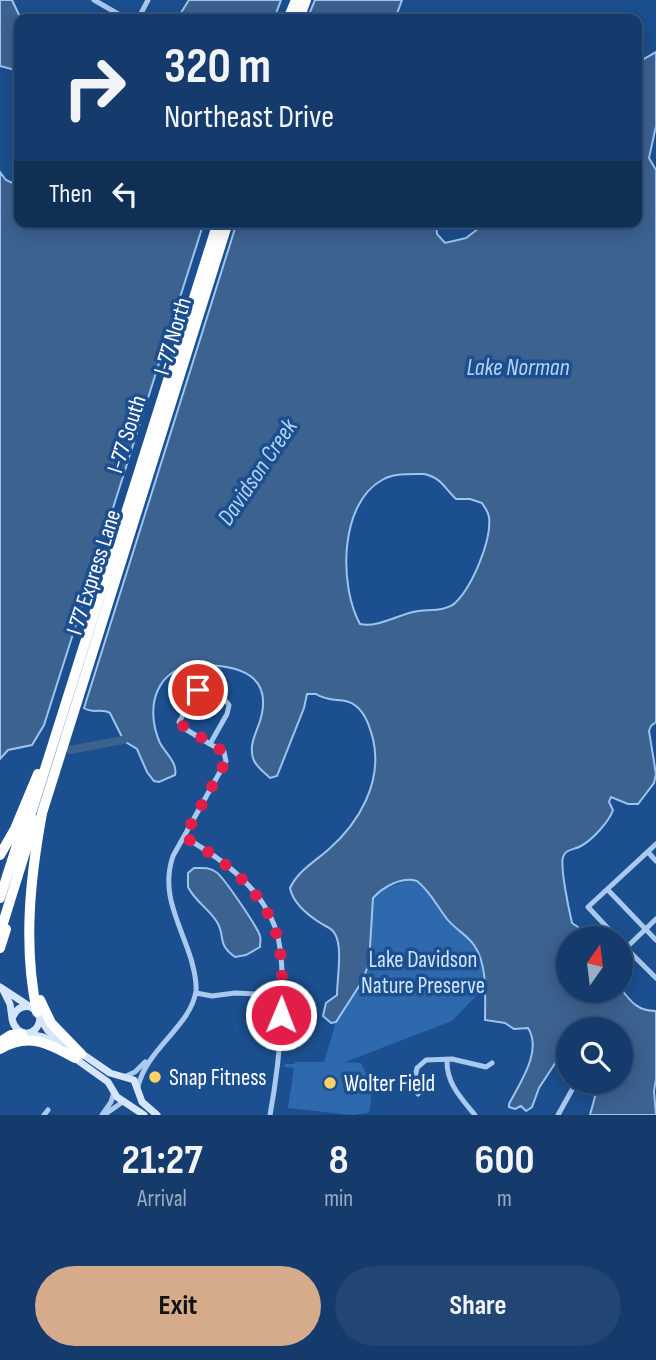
<!DOCTYPE html>
<style>
body{margin:0;font-family:"Sofia Sans Condensed",sans-serif;background:#214673;color:#f1f3f6;height:100vh;display:flex;flex-direction:column;font-size:26px;white-space:nowrap}
*{box-sizing:border-box;margin:0}
p{font-size:23px;color:#9dadc1}
.icon{flex:none;width:38px;height:38px;fill:none;stroke:currentColor;stroke-width:2;stroke-linecap:round;stroke-linejoin:round}
.map{position:relative;height:1115px;overflow:hidden}
.drawer{display:flex;flex-direction:column;background:#143b6b;flex:1}
.drawer>*{flex:none}
.guide{position:absolute;left:14px;top:14px;width:628px;height:214px;border-radius:14px;box-shadow:0 4px 18px #0003,0 0 0 2px #33557e;background:#143b6b;color:#f1f3f6;overflow:hidden}
.needle{width:46px;rotate:14deg}
.controls{position:absolute;left:556px;top:926px;display:grid;gap:14px}
.controls a{display:grid;place-items:center;width:77px;height:77px;border-radius:50%;background:#143b6b;box-shadow:0 4px 18px #0003,0 0 0 2px #33557e;font-size:35px}
.pin{position:absolute;display:grid;place-items:center;width:60px;height:60px;color:#fff;margin:-30px;border:4px solid #fff;border-radius:50%;box-shadow:0 2px 7px #0007}
.me{position:absolute;width:77px;margin:-38px;rotate:1deg;stroke-linejoin:round;filter:drop-shadow(0 0 5px #0008)}
.turn{display:flex;align-items:center;gap:24px;height:147px;padding:0 35px;font-size:32px}
.turn .icon{width:91px;height:91px;stroke-width:2.5}
.turn b{display:block;font-size:49px;line-height:60px}
.then{display:flex;align-items:center;height:66px;padding:0 35px;background:#0003;gap:14px;font-size:26px}
.eta{display:flex;justify-content:space-evenly;align-items:center;height:119px;text-align:center}
.eta b{font-size:42px;font-weight:700;line-height:49px}
.action{display:flex;gap:14px;margin-top:auto;padding:14px 35px}
.action a{flex:1;height:80px;border-radius:42px;background:#d6ab8b;color:#111;font-size:28px;font-weight:700;line-height:80px;text-align:center}
.action a+a{background:#214673;color:#f1f3f6}
.map>svg:first-child{display:block}
.green{fill:#2e69ad}
.water{fill:#3c6290;stroke:#9cc4f0;stroke-width:2;fill-rule:evenodd}
.lines{fill:none;stroke-linecap:round;stroke-linejoin:round}
.river{stroke:#3c6290;stroke-width:8}
.minor{stroke:#a9c9ee;stroke-width:5}
.secondary{stroke:#d6e6fa;stroke-width:7}
.motorway{stroke:#fff;stroke-width:10}
.route{stroke:#e11d48;stroke-width:12;stroke-dasharray:0 21.6}
.poi-dot{fill:#ffd166;stroke:#1b4f8f;stroke-width:2.5}
.labels{text-anchor:middle;stroke-width:7;stroke-linejoin:round;paint-order:stroke}
.street-label{font-size:23px;fill:#fff;stroke:#1b4f8f}
.park-label{font-size:23px;fill:#cfe3fa;stroke:#1b4f8f}
.poi-label{font-size:23px;fill:#fff;stroke:#1b4f8f;text-anchor:start}
.water-label{font-size:24px;font-style:italic;fill:#b5d3f5;stroke:#1b4f8f}
</style>
<div class="map">
<svg width="656" height="1115" viewBox="0 0 656 1115">
<rect width="100%" height="100%" fill="#1b4f8f"/>
<path class="green" d="M412 879 417 881 435 900 452 925 475 946 480 957 484 979 480 992 452 1021 345 1062 361 1063C369 1077 375 1098 368 1113L352 1115 288 1108 294 1068 284 1067 285 1064H294L295 1062H324L336 1022 361 983 369 964 373 898 386 888Z"/>
<path class="water" d="M0 0H12L21 19 19 71 0 66Z
M189 0H281L274 19H177Z
M315 0H402L395 19H307Z
M656 52V126L649 158 656 170V722L651 726 649 731 656 774 654 783 638 804H628L611 797 609 802 613 810C609 822 592 840 581 846 574 850 565 849 563 857 560 868 569 910 572 923L578 927 581 938H569V990H621V989C631 1002 638 1011 656 1011V1079L654 1091 656 1115H590L599 1082H621V1029H569V1042L539 1088 532 1107 526 1111 521 1106 515 1109 509 1107V1104C519 1084 543 1051 528 1028L514 1029 505 1023 485 1020C485 997 488 965 474 945 467 935 455 929 447 919 437 906 430 891 417 881 402 876 383 887 373 898L369 964 361 983 336 1022 331 1023 323 1016 326 1003 337 995C337 979 343 947 335 934 332 928 327 927 322 924 309 916 293 903 290 888 298 871 314 862 328 850 359 823 383 782 373 739 370 728 366 714 356 706 344 696 331 704 316 694H307L304 708 277 776 270 778C264 772 255 766 253 758 249 745 256 733 260 721 274 675 239 665 201 665 156 665 144 707 160 743 166 754 178 763 175 775L159 782 154 781 147 772 137 749 124 741 110 713C102 708 92 714 84 708L237 222H436L437 234 445 243 466 238 487 222H637V63ZM424 474C442 478 444 488 456 499H470L482 503C485 508 488 511 489 517 492 540 472 587 455 603 445 612 426 609 413 612 396 616 376 628 360 624 339 586 339 504 382 480 394 473 411 474 424 474Z
M0 172 6 180 19 186V222H204L44 725 32 745 8 750 0 759Z
M194 868C202 868 209 867 216 872 223 876 258 928 260 936 261 938 260 945 260 947L246 955 235 957C216 943 226 937 217 922 209 909 194 900 188 887V873Z"/>
<g class="lines">
<path class="river" d="M70 750 123 740 131 735"/>
<path class="minor" d="M94 0 127 19
M138 19 148 0
M202 689 224 699 229 705 227 714 210 744 182 727 179 722 196 693Z
M184 837C223 859 267 891 278 937 283 959 282 980 282 1002 281 1041 277 1077 270 1115
M648 852 656 861
M608 890 656 940
M617 938 588 907 656 844
M621 943 656 978
M626 948 656 919
M196 993 212 996 235 993 282 995
M447 1059C446 1083 461 1098 475 1115
M126 1076 135 1072 145 1062
M138 1087C146 1049 191 1026 196 991 197 980 194 970 191 959 180 923 160 894 173 856L226 761 224 752 210 744
M418 1094 413 1086 417 1068 426 1060 452 1059 486 1067 492 1063
M44 1115 48 1110
M102 1115 111 1102 114 1092
M104 1115 124 1101
M558 1115 573 1088"/>
<path class="secondary" d="M0 987 35 1010 48 1031 68 1045
M3 990 10 1004 12 1018
M31 1007C21 1005 15 1010 12 1019 16 1038 38 1038 40 1018
M29 1034 43 1037 59 1044
M78 1051 110 1073 134 1080 142 1102 157 1115
M73 1057 108 1082 117 1097 144 1115"/>
<path class="motorway" d="M288 19 296 0
M299 19 306 0
M27 826 218 222
M0 855 15 829 38 774
M0 898 26 817
M0 933 35 820
M0 948 6 929
M40 1000 51 1023 81 1054
M37 1012C23 946 30 879 42 813L228 222
M0 1042 11 1035 22 1034
M0 1049C28 1032 49 1043 75 1058"/>
</g>
<g class="lines">
<path class="route" d="M198 690 179 722 180 724 224 752 226 761 184 837C228 862 272 897 280 950 283 971 282 994 281 1015"/>
</g>
<g class="poi-dot">
<circle cx="155" cy="1077" r="7"/>
<circle cx="330" cy="1083" r="7"/>
</g>
<g class="labels">
<g class="street-label">
<text transform="translate(172 336) rotate(-73)" y="8">I-77 North</text>
<text transform="translate(126 434) rotate(-72)" y="8">I-77 South</text>
<text transform="translate(93 572) rotate(-72)" y="8">I 77 Express Lane</text>
</g>
<g class="park-label">
<text x="423" y="967">Lake Davidson<tspan x="423" dy="26">Nature Preserve</tspan></text>
</g>
<g class="poi-label">
<text x="169" y="1085">Snap Fitness</text>
<text x="344" y="1091">Wolter Field</text>
</g>
<g class="water-label">
<text x="518" y="375">Lake Norman</text>
<text transform="translate(257 472) rotate(-56)" y="8">Davidson Creek</text>
</g>
</g>
</svg>
<div class="controls">
<a><svg class="needle" viewBox="-14 -14 28 28"><path d="M0-13l5 13h-10z" fill="#e53935"/><path d="M0 13l5-13h-10z" fill="#9dadc1"/></svg></a>
<a><svg class="icon" aria-label="search" viewBox="0 0 24 24"><circle cx="10" cy="10" r="6"/><path d="M15 15l6 6"/></svg></a>
</div>
<div class="pin" style="left:198px;top:690px;background:#d93025"><svg class="icon" aria-label="arrive" viewBox="0 0 24 24"><path d="M6 21V4h12l-3 4 3 4H6"/></svg></div>
<svg class="me" style="left:281px;top:1015px" viewBox="-20 -20 40 40"><circle r="17" fill="#e11d48" stroke="#fff" stroke-width="3"/><path d="M0-11L8 9 0 5-8 9z" fill="#fff"/></svg>
<div class="guide">
<div class="turn"><svg class="icon" aria-label="right" viewBox="0 0 24 24"><path d="M7 20v-9h11M14 6l5 5-5 5"/></svg><div><b>320 m</b>Northeast Drive</div></div>
<div class="then">Then<svg class="icon" aria-label="left" viewBox="0 0 24 24"><path d="M17 20v-9H6M10 6l-5 5 5 5"/></svg></div>
</div>
</div>
<section class="drawer">
<div class="eta">
<div><b>21:27</b><p>Arrival</p></div>
<div><b>8</b><p>min</p></div>
<div><b>600</b><p>m</p></div>
</div>
<div class="action"><a>Exit</a><a>Share</a></div>
</section>
